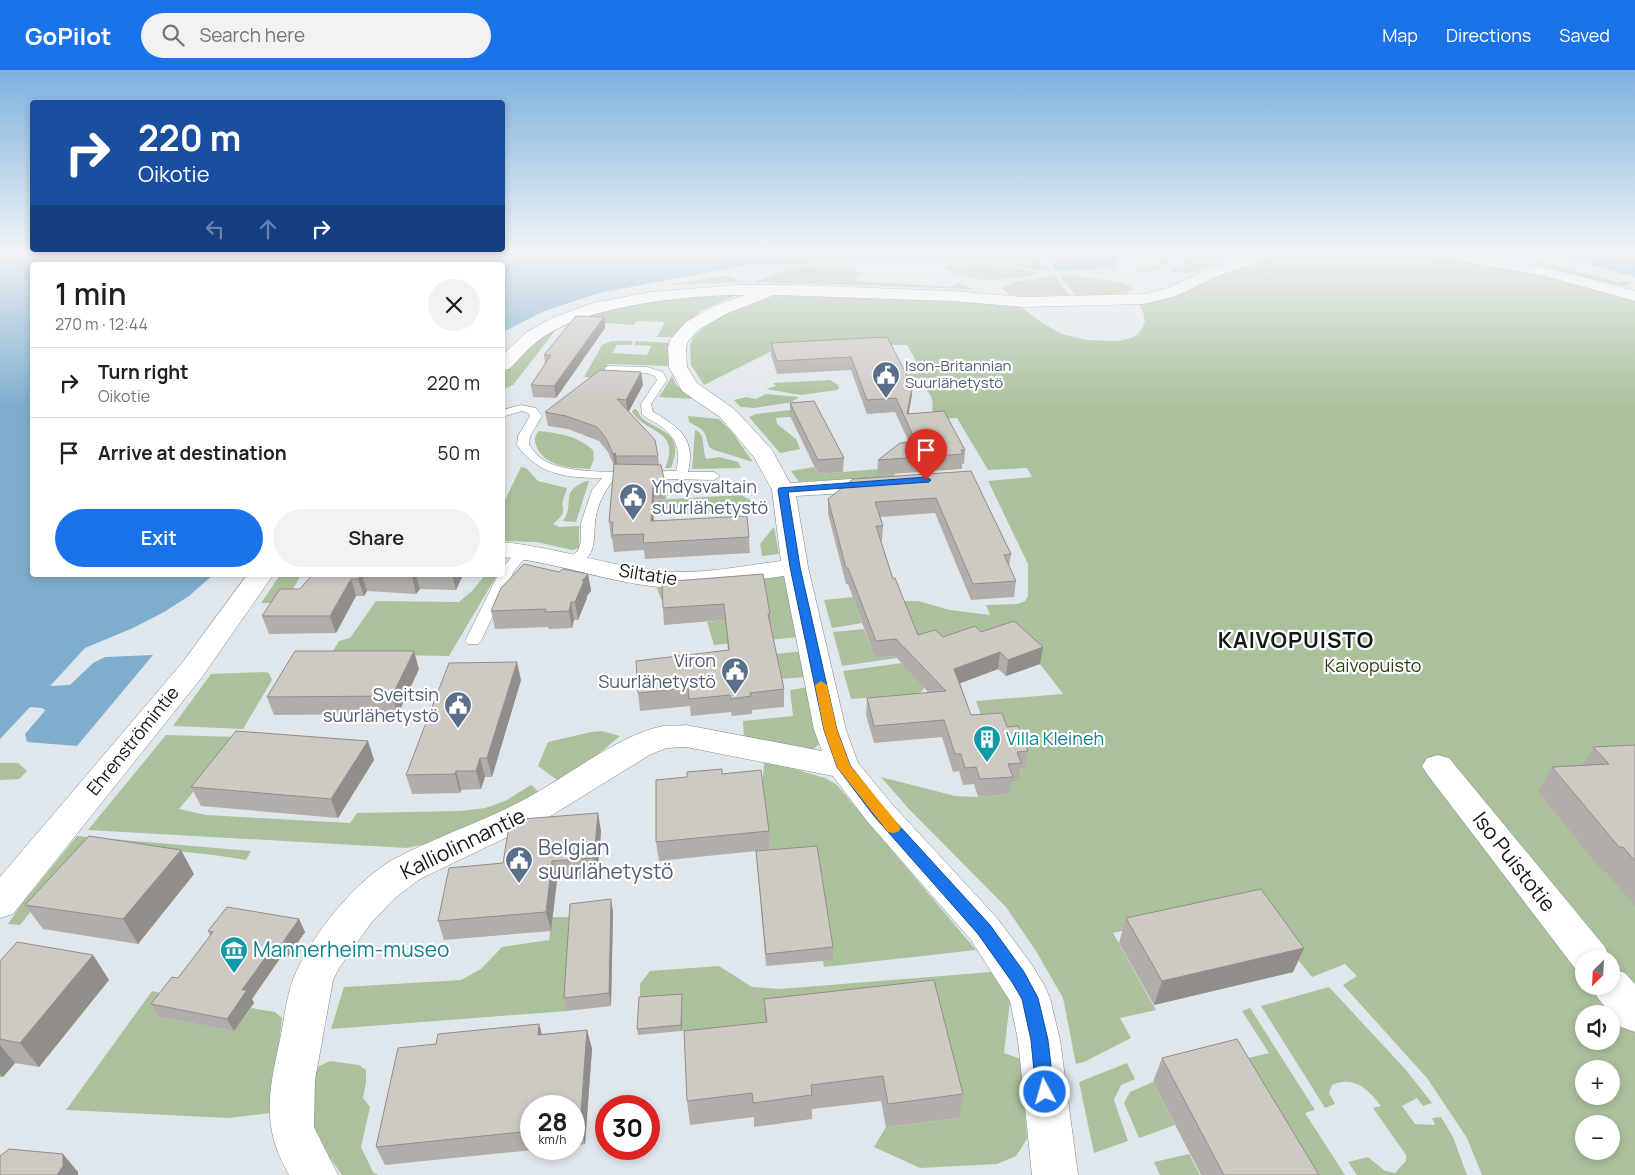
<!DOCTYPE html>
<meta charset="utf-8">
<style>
body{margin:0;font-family:Manrope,sans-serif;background:#f2f2f2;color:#202124;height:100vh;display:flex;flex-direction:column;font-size:19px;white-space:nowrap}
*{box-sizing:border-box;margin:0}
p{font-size:16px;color:#757577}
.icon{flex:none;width:28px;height:28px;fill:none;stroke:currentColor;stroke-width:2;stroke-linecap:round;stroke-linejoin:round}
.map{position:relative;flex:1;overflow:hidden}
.side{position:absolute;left:30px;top:192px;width:475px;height:315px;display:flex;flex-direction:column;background:#fff;border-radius:5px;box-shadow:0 2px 8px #0003}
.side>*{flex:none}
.banner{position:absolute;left:30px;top:30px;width:475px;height:152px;border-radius:5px;box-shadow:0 2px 8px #0003;background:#1a4fa0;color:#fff;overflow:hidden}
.needle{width:32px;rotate:204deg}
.fabs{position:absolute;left:1575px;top:880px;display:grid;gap:10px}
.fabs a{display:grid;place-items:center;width:45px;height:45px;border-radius:50%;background:#fff;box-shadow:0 2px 8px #0003;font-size:25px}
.speed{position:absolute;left:520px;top:1025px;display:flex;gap:10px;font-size:25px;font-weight:700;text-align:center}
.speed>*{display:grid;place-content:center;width:65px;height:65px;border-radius:50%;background:#fff;box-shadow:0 2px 8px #0003;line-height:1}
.speed small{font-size:12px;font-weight:400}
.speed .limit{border:8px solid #d22;background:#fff;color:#111}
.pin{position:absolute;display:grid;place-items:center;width:42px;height:42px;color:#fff;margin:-51px -21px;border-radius:50% 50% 50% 0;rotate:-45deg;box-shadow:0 0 5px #0007}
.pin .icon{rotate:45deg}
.me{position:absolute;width:55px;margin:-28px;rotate:354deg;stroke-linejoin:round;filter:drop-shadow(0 0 4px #0008)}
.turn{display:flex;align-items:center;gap:18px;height:105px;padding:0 25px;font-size:22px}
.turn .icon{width:65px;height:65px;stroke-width:2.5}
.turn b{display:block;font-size:35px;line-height:42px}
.lanes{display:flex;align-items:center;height:48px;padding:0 25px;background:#0003;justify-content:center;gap:25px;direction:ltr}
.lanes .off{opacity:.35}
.round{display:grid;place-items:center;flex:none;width:52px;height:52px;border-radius:26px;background:#f2f2f2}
.head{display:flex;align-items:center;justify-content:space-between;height:85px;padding:0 25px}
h1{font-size:30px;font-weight:600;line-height:38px}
.primary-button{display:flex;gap:10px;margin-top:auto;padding:10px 25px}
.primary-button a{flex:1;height:58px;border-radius:30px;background:#1a73e8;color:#fff;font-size:20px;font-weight:600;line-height:58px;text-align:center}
.primary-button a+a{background:#f2f2f2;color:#202124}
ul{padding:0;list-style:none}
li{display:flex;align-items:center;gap:15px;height:70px;padding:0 25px;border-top:1px solid #e0e0e0}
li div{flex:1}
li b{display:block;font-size:19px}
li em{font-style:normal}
header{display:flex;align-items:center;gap:30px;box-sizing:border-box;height:70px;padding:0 25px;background:#1a73e8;color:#fff}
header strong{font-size:24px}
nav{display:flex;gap:28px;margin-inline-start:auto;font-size:18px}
.search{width:350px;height:45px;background:#f2f2f2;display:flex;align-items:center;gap:12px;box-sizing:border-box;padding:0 18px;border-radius:28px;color:#757577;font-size:19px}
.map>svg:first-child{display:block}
.green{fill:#abc19c;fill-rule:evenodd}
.sand{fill:#e6dcb7}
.water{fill:#7eadce}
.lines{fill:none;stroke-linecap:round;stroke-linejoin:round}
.service-casing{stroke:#80868b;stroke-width:1}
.minor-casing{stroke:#80868b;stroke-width:1}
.service{fill:#fff;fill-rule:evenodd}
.minor{fill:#fff;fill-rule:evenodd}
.wall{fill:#b2ada8}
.shaded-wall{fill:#918d88}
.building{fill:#cfc9c3;stroke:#918d88}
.route{fill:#1a73e8;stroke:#114b97}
.slow{fill:#f59e0b}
.labels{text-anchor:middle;stroke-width:4.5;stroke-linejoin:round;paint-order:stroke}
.far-service-label{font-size:15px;fill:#4e5e75;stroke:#fff;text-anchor:start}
.service-label{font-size:18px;fill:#4e5e75;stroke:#fff;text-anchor:end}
.street-label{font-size:18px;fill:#141618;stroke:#fff}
.park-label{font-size:18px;fill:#27400f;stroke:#fff}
.culture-label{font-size:18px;fill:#0d838f;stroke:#fff;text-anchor:start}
.near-street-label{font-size:21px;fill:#141618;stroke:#fff}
.near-service-label{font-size:21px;fill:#4e5e75;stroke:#fff;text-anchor:start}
.near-culture-label{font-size:21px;fill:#0d838f;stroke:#fff;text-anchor:start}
.district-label{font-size:22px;font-weight:bold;letter-spacing:1px;fill:#141618;stroke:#fff}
</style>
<header>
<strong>GoPilot</strong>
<div class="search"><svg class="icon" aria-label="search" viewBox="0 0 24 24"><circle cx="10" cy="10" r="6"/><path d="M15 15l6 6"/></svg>Search here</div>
<nav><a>Map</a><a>Directions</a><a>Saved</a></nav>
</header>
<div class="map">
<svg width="1635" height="1105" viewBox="0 0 1635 1105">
<rect width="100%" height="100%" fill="#e0e7ec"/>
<path class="green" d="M1195 182H1250L1190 203H1185L1179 201 1177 203 1173 202 1172 200 1187 192Z
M1289 182 1420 183 1520 200 1635 231V1105H1482L1467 1068 1427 1008 1343 915 1357 906 1345 894 1312 907 1251 831 1113 863 1156 940 1120 948 1131 968 1086 991 1076 994 1063 928 1036 881 1006 837 908 738 881 707 955 726 978 727 1010 724 1006 711 1014 699 1024 698 987 661 976 631 1063 624 1040 594 919 581 897 531H918L950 540 990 545 986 535 1018 534 1025 531 1028 526V494L988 411 1032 407 1027 398 988 400 957 348 938 349 932 339C937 319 913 312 899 305L923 303 907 275H784L704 315 691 295 690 276 693 267 711 251 735 238 774 226 819 223 942 229 1021 237 1042 253 1062 264 1086 270 1118 271 1132 268 1138 264 1142 258 1145 251 1143 242 1138 232 1167 229 1235 198 1272 186ZM1584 889H1611V916H1584ZM1584 944H1611V971H1584ZM1584 999H1611V1026H1584ZM1584 1054H1611V1081H1584Z
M1168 188 1175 191 1146 204H1142V203L1137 201V199L1154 195 1158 190Z
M1043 191 1050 200 1043 201 1001 193Z
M1540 192 1619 213 1625 211 1631 213 1622 216 1531 194Z
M991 193 1040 203C1005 211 971 216 941 195Z
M839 196 854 199 864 205H857V211L951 217 958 213 974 219 755 212 785 199Z
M1069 205 1124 213 1134 220 1126 221 1130 223 1076 226 1060 206Z
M721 206H728L745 212 667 215Z
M1051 206H1055L1069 225 1022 226 1008 224 1001 218 1014 212Z
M736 225 700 241 675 267H657L665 252 637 251 634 255 577 251 558 257 513 315 503 319C502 299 508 298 521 285 572 234 667 226 736 225Z
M611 271H633L631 275H617L612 283 647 285 651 276 634 275 636 271 672 273 669 282 668 296 608 294 599 308 584 307 602 275Z
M672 306 677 316 695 329 659 327Z
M830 310 838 315 839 318 837 320 801 325 766 319 776 316 773 313Z
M766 324 799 327 792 332 754 338 741 337 734 330 746 327 756 329Z
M634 339 637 340C645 363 689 354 671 398H665C681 359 648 365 632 342Z
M791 340 815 345 776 348 777 354 796 369 800 379 780 383 749 347 756 344Z
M688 346 719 349 732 362 753 392 714 380 709 377C704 359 705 361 689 352Z
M695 360C706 363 702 379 706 389L719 387 738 392 741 398 692 399Z
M539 361C558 363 578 366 593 380L594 389 590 399C570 398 544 397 536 375 534 369 535 365 539 361Z
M521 397 526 398 538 411 567 418 562 434C566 443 560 448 553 454L559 457 579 456V478L573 480 536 472 503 471V434Z
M814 397 818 404 891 398 895 406 799 412 791 401Z
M586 411H589L576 452 563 451C576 432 558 423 586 411Z
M741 425 756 433 758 440 682 445 681 437 654 439V430Z
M774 457 779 484 762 486 760 474Z
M784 504 799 567 714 575 707 552 725 550 770 560 661 529 656 516Z
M280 505H301L285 533H261Z
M485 505H497L449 586 331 584 339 571 350 568 376 531 459 532 472 521Z
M853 527 862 553 832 558 824 530Z
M864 559 875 588 895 586 897 588 842 596 833 562Z
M803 581 807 607 779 609 694 593Z
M902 593 925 617 921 622 915 624 851 629 843 601Z
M264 602 269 603 272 610 243 659 173 656 211 604Z
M809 617 822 672 811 681 744 669 743 651 793 646 790 620Z
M602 661 620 666 596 686 557 710 538 696 548 672 591 662Z
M166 665 239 667 179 739 206 745 350 753 357 743 460 741 485 738 505 731 531 715 539 722 524 731 435 772 407 778 88 760Z
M767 691 825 708 837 715 976 880 824 897 823 891 833 889 772 792 762 718 764 693Z
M0 693H18L27 701 19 709 0 710Z
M77 766 251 781 246 790C191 781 137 777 82 778L20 855 8 854 20 836Z
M552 847H572L567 941 331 959 344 917 461 910 481 899 502 877 549 870Z
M719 896 752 917 780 919 991 902 1010 931 1004 983 1021 989 1027 1069 1016 1086 997 1094 920 1098 874 1077 886 1057 959 1048 698 960 682 961 640 933V914L650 901Z
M1329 917 1406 1000 1432 1033 1423 1036 1417 1028 1402 1036 1415 1054 1435 1055 1432 1048 1441 1047 1453 1067 1467 1105H1357L1348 1092 1368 1087 1385 1101 1395 1103 1406 1091V1085L1373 1038 1381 1036C1368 1019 1354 1005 1332 1015L1329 1023 1335 1034 1325 1038 1261 936Z
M152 921 175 926 160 947 234 961 251 938 275 942 282 948 271 1043 228 1048 66 1040Z
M1250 938 1315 1040 1305 1043 1345 1105H1292L1227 993 1269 983 1242 941Z
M330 991 359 995 366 1000V1012L363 1028 370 1037 361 1077 373 1102 378 1105H342L312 1062 310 1028 317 997Z
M1127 993 1135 1009 1121 1015 1114 1030 1128 1071 1094 1083 1079 1012Z
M1153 1012 1175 1055 1139 1068 1124 1033 1130 1022Z
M1189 1084 1200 1105H1160L1154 1092Z"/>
<path class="sand" d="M1106 185 1118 188 1114 189 1117 192 1112 194 1115 196 1112 201 1136 207 1129 211 1127 208C1111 203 1094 206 1078 199L1092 198Z"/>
<path class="water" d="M0 182H755L753 185 759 188C764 184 780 188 786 182H1106V185L1118 188 1114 189 1117 192 1112 194 1115 196 1112 198 1061 201 1057 200 1045 187 1036 186 1031 189 748 195 599 223 542 242 503 262 502 195H32V505H213L189 526 164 542 133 558 85 578 50 616 70 615 93 593 105 587 153 585 77 676 27 672 25 664 44 642 45 640 42 638 30 637 0 669Z
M1545 182H1635V207Z"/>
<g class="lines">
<g class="service-casing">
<path id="service" d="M610 296 647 297 663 302 667 310 651 334 653 342C680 357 696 370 688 402H714L720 406 714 410 615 408C604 421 596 437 595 454 593 473 597 488 573 494L566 490 578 481 581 471V453L592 420 602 408C567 408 538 405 517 375L518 366 530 346 528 343 522 341 502 347V340L521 335 536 338 542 346 530 366 529 375C534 382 540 389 549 393 579 406 641 401 676 401 682 379 676 366 656 353 651 350 646 348 642 344L641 334 657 310 655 306 646 303 613 302 609 308H601L600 306 606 297Z
M525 476 532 480 514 501 481 571 478 574H468L465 571 498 505H502V498L520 477Z"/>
</g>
<g class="minor-casing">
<path id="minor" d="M1259 182H1282L1280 185 1220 205 1176 226 1144 234 1024 237 953 231 774 225 726 244 698 260 688 271 686 278 687 297 697 313 734 339 751 357 772 380 790 413 881 407 889 409 892 414 889 419 881 421 796 426 808 497 846 660 858 693 891 733 997 848 1032 895 1044 915 1050 928 1060 970 1078 1105H1032L1018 970 1010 931 971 870 867 751 833 706 686 677 667 678 651 684 549 747 420 809 395 828 371 853 339 898 333 910 315 1010 314 1057 338 1105H289C262 1058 268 1025 279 974 284 952 286 927 294 907 311 866 356 809 396 788 438 766 485 751 527 728 566 707 621 664 663 656 671 655 679 656 686 655L822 681 814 660 784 506C742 511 701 521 659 517 606 512 556 492 502 487V472C556 477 607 496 660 501 701 505 741 496 781 491L772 420 754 387 720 347 682 321 669 297 668 278 670 270 686 252 714 236 745 225C687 225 585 235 539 270 528 278 519 290 509 299L502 300V285L527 262 552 248 593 233 651 222 737 215H795L953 221 1024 227 1144 224 1165 219 1210 199Z
M1424 182C1496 182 1566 203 1635 221V231L1541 205 1431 186Z
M247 505H273L202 607 13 844 0 848V807L182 593Z
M1438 685 1449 688 1605 877 1610 889H1584V903L1577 901 1427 704 1422 696 1427 688Z
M1611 898 1625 903 1635 914V962L1621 957 1597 927 1592 916H1611Z"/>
</g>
<use href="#service" class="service"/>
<use href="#minor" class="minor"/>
</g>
<path class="wall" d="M604 247 605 258 556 328 533 327 531 315 545 294 544 285Z
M887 267 912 325 908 344 965 380 964 394H962V399L877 405 878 390 909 372 895 342 867 344 851 300 777 304 771 285V273Z
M643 315 628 342 658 386 659 395 665 413 666 429 654 430V451L749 467 750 483 645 489 644 480 614 482 612 468H611L609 452 614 396 608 382 599 371 568 359 548 356 545 342Z
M790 333 844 388 843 402 818 404 790 346Z
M971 401 1011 484 1009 497 1016 511 1014 527 971 530 935 443 880 447 883 456 882 471 881 472 893 509 918 565 943 567 981 562 1040 594 1006 606 998 599 960 613 971 645 1007 657 1028 681 1025 698H1020L1019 711H1012L1010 724 978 727 974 714 963 715 959 701 953 702 942 667 874 673 866 645 867 628 929 623 895 586 875 588 848 514H846L828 444V429Z
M559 502 588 504 591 521 587 526V528L578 550H574L572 558 549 559 548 557 495 559 491 541Z
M312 505H463L456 520 420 519 416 524 367 521 364 526H356L336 563 269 564 262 546 300 519Z
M662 512 770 544V554L784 619V637L752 640V644L732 646 731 642 691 646 690 636 640 641 638 623 728 581 725 550 664 555 663 538Z
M419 599 398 644 274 645 267 627Z
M521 610 492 707H485L481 719 461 720 460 723 412 724 406 705Z
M368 671 374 690 338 748 201 736 191 717Z
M1635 675V836L1606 802H1603L1538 721 1552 697 1582 696 1593 677Z
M722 704 769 761 770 780 833 877V890L766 896 756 781 659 791 656 772Z
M598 743 601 762 597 807 557 810 551 861 444 870 438 851 503 793Z
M194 804 138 874 43 859 25 835Z
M613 842 611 936 567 941 564 928Z
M1126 848 1304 878 1293 902 1154 935 1119 873Z
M299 849 305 862 287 888 281 887 252 929 254 933 234 961 159 947 151 934 178 908 210 866 208 861Z
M93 885 109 910 39 997 15 993 3 1007H0V891Z
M682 924V961L638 965 637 959Z
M764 929 963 1024 959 1048 886 1057 881 1031 812 1039V1049L754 1057V1047L690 1055 687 1031 765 952Z
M539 954 542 964 587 960 592 979 585 1074 574 1076V1036H531V1079H543L385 1095 376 1077 436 974Z
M1162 988 1319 1105H1201L1153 1012Z"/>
<path class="shaded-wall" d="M604 247 605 258 556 328 554 316Z
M641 302 643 315 628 343 626 330Z
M913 312 912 325 907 352V344Z
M616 383 617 397 615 398 613 384Z
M653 414 654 430 653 467 651 451Z
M588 504 591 521 587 526V528L578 550 575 532 582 511Z
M362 505 367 521 364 526 358 509Z
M413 505H416L420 519 416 524 412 506Z
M452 505H463L456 520Z
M351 509 356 526 336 563 330 546Z
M571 532 574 550 572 558 569 541Z
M1043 577 1040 594 1006 606 1008 590Z
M414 581 419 599 398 644 392 626Z
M1000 582 998 599 953 616 954 599Z
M517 592 521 610 492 707 487 688Z
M368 671 374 690 338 748 331 729Z
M480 688 485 707 481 719 476 701Z
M456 701 461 720 460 723 455 704Z
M598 743 601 762 597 807 594 788Z
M181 780 194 804 138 874 123 849Z
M552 791 557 810 551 861 546 842Z
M611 829 613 842 611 936 609 923Z
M299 849 305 862 287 888 281 875Z
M275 874 281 887 252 929 254 933 234 961 227 949 242 920Z
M1304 878 1293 902 1154 935 1162 911Z
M93 885 109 910 39 997 20 973Z
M682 924V961L681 955Z
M539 954 544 973 538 965Z
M587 960 592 979 585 1074 580 1056Z
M0 975 15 993 3 1007 0 1004Z
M63 1084 78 1102V1105H57Z"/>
<path class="building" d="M576 246 604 247 554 316 531 315 551 285H544Z
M887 267 909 309 913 312 907 344 944 341 965 380H961L963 384 878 390 900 373 916 372 896 328 867 330 851 287 777 291 771 273Z
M600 300 641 302 626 330 617 329 655 370 658 386H615L616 383 613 384 606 368 597 357 566 346 545 342Z
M814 331 844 388 818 390 790 333Z
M614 394 661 395 665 413 653 414 651 451 747 446 749 467 643 473 644 464 612 465 613 452H609Z
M971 401 1011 484 1004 485 1016 511 973 514 936 428 875 432 883 456H876L893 509 895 508 918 565 935 560 943 567 975 556 981 562 1014 551 1043 577 1008 590 1000 582 954 599 971 645 1002 643 1007 657 1018 656 1028 681 1017 682 1021 693 1008 694 1013 707 980 709 976 697 965 698 961 684H955L944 650 874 656 867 628 946 621 896 569 876 571 848 498H846L828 429 853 409Z
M524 494 559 502 563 499 588 504 582 511H584L575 532H571L569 541 545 542 546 539 491 541 501 518Z
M763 504 770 544H768L784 619 750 623 751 626 731 629 730 625 689 629 688 618 638 623 636 591 729 580 724 534 663 538 662 512Z
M312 505H362L358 509H351L330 546H262L280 519H300Z
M378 505H413L412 506Z
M295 581H414L392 626 267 627Z
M517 592 487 688H480L476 701H456L455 704 406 705 449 593Z
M236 661 368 671 331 729 191 717Z
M1635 675V791L1623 777H1619L1552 697 1609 694 1593 677Z
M722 699V704L761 700 769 761 656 772V710L687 707V702Z
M598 743 594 788 552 791 546 842 438 851 449 798 503 793 510 750Z
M89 766 181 780 123 849 25 835Z
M817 776 833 877 766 884 756 781Z
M1261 819 1304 878 1162 911 1126 848Z
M611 829 609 923 564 928 570 834Z
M227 837 299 849 281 875 275 874 242 920H247L227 949 151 934 172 907 178 908 213 862 208 861Z
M17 872 93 885 20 973 0 969V891Z
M934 910 963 1024 888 1034 883 1006 811 1015 812 1025 753 1033 752 1023 687 1031 684 961 767 952 764 929Z
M682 924 681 955 637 959 639 927Z
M539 954 538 965 587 960 580 1056 574 1057V1036H531V1061L376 1077 398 978 436 974 438 964Z
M1237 969 1319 1105H1224L1162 988Z
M9 1079 63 1084V1096L57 1105H0V1086Z"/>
<linearGradient id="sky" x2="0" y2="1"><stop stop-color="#7db1de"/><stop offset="0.54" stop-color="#f1f4f6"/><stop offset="1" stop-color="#f1f4f6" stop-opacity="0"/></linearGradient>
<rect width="1635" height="337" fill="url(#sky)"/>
<path class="route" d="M926 407 931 410 929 412 788 422 800 497 837 660 850 695 884 739 990 855 1024 902 1038 928 1048 970 1054 1022 1052 1028 1045 1030 1039 1028 1036 1022 1031 970 1022 929 1012 912 978 864 874 746 837 697 824 660 790 497 778 420 779 418Z"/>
<path class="slow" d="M821 611 827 615 837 660 850 695 898 754 901 758 898 762 893 763 888 762 837 697 824 660 815 615Z"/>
<defs>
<g id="civic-pin" transform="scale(1.4375)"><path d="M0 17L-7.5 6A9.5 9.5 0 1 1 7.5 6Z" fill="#5c6f8a" stroke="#fff"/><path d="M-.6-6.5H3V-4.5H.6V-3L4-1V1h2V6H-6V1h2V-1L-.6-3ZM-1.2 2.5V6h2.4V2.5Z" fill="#fff"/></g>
<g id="building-pin" transform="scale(1.4375)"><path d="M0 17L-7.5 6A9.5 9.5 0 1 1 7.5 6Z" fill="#0f9aa8" stroke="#fff"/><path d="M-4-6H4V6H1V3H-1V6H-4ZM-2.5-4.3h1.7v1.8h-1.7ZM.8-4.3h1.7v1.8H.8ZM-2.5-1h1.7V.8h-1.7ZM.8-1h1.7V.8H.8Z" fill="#fff"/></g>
<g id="museum-pin" transform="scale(1.4375)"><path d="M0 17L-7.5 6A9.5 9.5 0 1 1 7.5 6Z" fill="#0f9aa8" stroke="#fff"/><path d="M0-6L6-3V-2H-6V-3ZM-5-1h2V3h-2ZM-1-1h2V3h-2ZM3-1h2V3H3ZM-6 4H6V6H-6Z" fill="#fff"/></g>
</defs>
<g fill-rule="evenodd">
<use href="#civic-pin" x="886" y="305"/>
<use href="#civic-pin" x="633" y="427"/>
<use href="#civic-pin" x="735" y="601"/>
<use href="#civic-pin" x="458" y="635"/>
<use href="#building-pin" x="987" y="669"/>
<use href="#civic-pin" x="519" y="790"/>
<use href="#museum-pin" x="234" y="880"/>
</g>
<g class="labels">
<g class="far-service-label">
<text x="905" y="301">Ison-Britannian<tspan x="905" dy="17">Suurlähetystö</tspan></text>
</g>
<g class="service-label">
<text x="652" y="423" text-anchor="start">Yhdysvaltain<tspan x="652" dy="21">suurlähetystö</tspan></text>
<text x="716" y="597">Viron<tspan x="716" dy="21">Suurlähetystö</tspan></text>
<text x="439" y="631">Sveitsin<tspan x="439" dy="21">suurlähetystö</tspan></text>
</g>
<g class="street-label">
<text transform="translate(648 505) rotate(9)" y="6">Siltatie</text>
<text transform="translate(133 671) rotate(-51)" y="6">Ehrenströmintie</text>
</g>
<g class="park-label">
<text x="1373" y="602">Kaivopuisto</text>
</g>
<g class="culture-label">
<text x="1006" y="675">Villa Kleineh</text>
</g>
<g class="near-street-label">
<text transform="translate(463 774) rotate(-26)" y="7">Kalliolinnantie</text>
<text transform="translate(1514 792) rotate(52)" y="7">Iso Puistotie</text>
</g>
<g class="near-service-label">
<text x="538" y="785">Belgian<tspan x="538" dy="24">suurlähetystö</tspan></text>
</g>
<g class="near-culture-label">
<text x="253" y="887">Mannerheim-museo</text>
</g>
<g class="district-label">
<text x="1296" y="578">KAIVOPUISTO</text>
</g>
</g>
</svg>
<div class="fabs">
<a><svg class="needle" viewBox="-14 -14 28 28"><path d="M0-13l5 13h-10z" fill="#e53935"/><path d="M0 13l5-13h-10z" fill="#757577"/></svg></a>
<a><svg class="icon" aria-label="sound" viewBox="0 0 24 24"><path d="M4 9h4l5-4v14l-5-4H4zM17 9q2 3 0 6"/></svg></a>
<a>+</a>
<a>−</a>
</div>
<div class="speed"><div>28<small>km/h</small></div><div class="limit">30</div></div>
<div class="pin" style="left:926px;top:410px;background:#d93025"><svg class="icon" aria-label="arrive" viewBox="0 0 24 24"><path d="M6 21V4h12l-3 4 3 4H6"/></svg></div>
<svg class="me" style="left:1045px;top:1022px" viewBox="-20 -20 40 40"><circle r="17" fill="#1a73e8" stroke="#fff" stroke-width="3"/><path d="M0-11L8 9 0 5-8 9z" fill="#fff"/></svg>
<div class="banner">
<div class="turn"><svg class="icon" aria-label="right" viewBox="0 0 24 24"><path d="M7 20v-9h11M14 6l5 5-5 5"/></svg><div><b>220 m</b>Oikotie</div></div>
<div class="lanes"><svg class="icon off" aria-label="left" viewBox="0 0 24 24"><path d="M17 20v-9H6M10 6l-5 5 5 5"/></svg><svg class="icon off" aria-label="ahead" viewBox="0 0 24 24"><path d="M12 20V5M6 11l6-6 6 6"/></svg><svg class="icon" aria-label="right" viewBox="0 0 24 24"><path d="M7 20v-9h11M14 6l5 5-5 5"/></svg></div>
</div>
<section class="side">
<div class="head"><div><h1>1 min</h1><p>270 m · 12:44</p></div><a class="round"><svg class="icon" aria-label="close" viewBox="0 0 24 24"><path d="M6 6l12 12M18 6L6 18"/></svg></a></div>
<ul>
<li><svg class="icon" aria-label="right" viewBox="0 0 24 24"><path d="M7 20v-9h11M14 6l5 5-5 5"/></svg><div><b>Turn right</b><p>Oikotie</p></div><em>220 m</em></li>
<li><svg class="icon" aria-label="arrive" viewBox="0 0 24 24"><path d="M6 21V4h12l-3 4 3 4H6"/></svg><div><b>Arrive at destination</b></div><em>50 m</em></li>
</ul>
<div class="primary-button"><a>Exit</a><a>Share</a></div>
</section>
</div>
